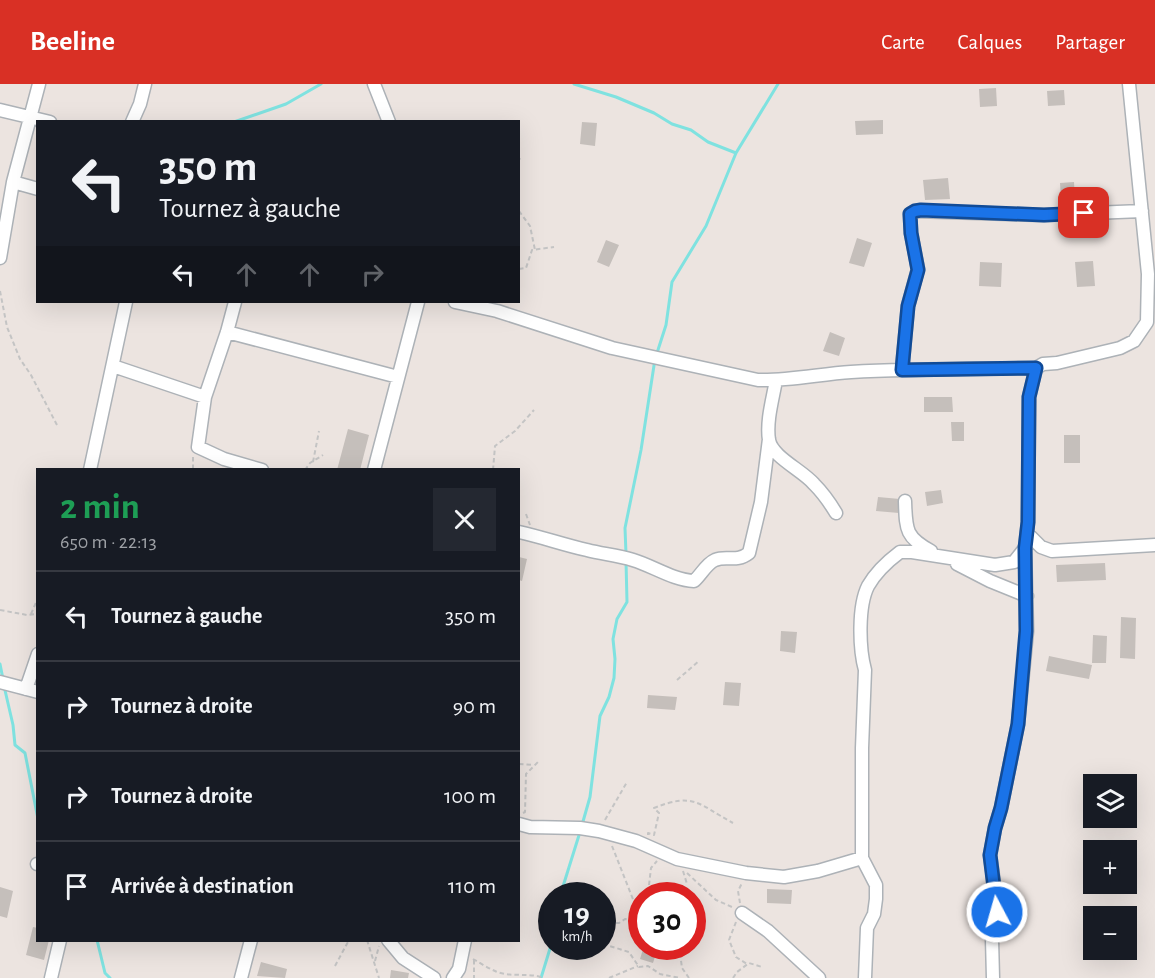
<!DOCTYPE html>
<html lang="fr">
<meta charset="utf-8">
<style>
body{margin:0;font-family:"Alegreya Sans",sans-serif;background:#242831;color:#f1f3f6;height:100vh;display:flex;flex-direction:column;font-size:22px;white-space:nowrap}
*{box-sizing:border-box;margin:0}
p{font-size:20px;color:#9ea1a6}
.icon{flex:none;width:33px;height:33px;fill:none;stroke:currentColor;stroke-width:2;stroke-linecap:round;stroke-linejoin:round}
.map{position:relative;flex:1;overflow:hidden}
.details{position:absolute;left:36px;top:384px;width:484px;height:474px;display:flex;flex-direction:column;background:#171b24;border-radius:0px;box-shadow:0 6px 24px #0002}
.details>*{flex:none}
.guide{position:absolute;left:36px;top:36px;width:484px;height:183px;border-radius:0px;box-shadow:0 6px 24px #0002;background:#171b24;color:#f1f3f6;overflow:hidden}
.buttons{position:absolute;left:1083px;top:690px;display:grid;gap:12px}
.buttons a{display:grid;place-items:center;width:54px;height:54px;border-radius:0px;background:#171b24;box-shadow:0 6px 24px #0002;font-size:30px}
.speed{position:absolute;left:538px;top:798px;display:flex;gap:12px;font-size:30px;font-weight:700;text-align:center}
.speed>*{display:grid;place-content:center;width:78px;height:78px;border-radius:50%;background:#171b24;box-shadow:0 6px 24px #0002;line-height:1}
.speed small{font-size:15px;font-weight:400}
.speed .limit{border:9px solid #d22;background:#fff;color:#111}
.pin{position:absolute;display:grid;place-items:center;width:51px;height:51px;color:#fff;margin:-26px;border-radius:12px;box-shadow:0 3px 9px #0006}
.me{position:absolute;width:66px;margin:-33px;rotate:354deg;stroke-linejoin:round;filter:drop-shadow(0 0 4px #0008)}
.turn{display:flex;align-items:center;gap:21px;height:126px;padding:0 24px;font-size:27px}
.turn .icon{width:78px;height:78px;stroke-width:2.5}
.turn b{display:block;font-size:42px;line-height:51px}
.lanes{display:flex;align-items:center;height:57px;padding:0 24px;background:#0003;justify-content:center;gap:30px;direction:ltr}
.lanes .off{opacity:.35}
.round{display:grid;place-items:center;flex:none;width:63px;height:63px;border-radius:0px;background:#242831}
.summary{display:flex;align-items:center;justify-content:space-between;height:102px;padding:0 24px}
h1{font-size:36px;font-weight:700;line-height:45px;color:#1e9e55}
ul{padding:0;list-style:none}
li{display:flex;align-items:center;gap:18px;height:90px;padding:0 24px;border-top:2px solid #363941}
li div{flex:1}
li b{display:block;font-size:22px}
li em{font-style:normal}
header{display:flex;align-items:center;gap:36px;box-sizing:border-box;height:84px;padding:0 30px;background:#d93025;color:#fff}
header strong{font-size:28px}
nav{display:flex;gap:33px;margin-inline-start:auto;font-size:21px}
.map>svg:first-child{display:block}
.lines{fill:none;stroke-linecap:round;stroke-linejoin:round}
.stream{stroke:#7fe2e0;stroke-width:3}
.building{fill:#c5bfbb}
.minor-casing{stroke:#adb2b7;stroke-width:15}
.path{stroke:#c4c4c4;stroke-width:2;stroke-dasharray:4.5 3;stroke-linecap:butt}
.minor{stroke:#fff;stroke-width:12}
.route-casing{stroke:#114b97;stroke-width:15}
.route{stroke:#1a73e8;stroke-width:10}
</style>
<header>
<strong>Beeline</strong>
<nav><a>Carte</a><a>Calques</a><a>Partager</a></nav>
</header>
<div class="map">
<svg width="1155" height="894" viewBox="0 0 1155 894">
<rect width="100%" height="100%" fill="#ece4e0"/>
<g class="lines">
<path class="stream" d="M574 0 616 13 654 29 672 40 691 46 708 58 736 69
M234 38 286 20 321 0
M657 269 666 241 672 198 706 142 736 69 778 0
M626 470 625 444 641 366 655 275
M0 580 3 595
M4 602 13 641 15 661 25 669 38 735
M582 741 590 713 600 632 609 613 614 594 615 575 613 555 617 535 627 518 626 477
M560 812 580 748
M97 856 105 889 110 894
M541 894 552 858"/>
</g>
<path class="building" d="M996 4 997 22 980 23 979 5Z
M1064 6 1065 21 1048 22 1047 7Z
M883 36V50L856 51 855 37Z
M582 38 597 39 595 62 580 60Z
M948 94 950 115 925 116 923 96Z
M1074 98 1075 115 1061 116 1060 99Z
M857 154 872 159 864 183 849 179Z
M606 156 619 161 609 183 597 178Z
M1093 177 1095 202 1077 203 1075 178Z
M980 178 1002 179 1001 203 979 202Z
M830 248 845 254 839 272 823 267Z
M924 313H952L953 328H924Z
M951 338H964V357H952Z
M348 345 369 351 360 386H337Z
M1064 351H1080V379H1064Z
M941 406 943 419 927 422 925 408Z
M878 413 900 415 899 429 876 427Z
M519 473 527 475 522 497 519 496Z
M1105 479 1106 496 1057 498 1056 481Z
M1121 533 1136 534 1135 575 1120 574Z
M781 547 797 548 795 569 780 567Z
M1093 551 1107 552 1106 579H1092Z
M1049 572 1092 581 1089 595 1046 587Z
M725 598 741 599 739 622 723 621Z
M648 611 677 613 675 626 647 624Z
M0 803 13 807 7 834 0 832Z
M767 805 792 806 791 820 767 819Z
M33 843 38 844V856H49L44 876 26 871Z
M644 862 658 863 653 879 640 875Z
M261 878 287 885 285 894 257 892Z
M391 886 409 889 408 894H390Z"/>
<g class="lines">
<g class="minor-casing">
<path id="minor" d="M374 0 389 38
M0 26 50 38
M132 38 140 20 145 0
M13 98 38 105
M0 174 13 98 39 0
M455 218 497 227 612 264 758 296C789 297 820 290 851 288 912 285 974 285 1036 284
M227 248 398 293
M113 282 205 313 227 248 235 218
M902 286 908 222 918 185 911 149 910 130 915 127 1044 131 1142 127
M776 296C773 314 766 337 769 356 772 373 802 386 814 400 823 409 830 419 836 429
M205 313 198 363 224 375 262 386
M90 386 126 218
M374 386 418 218
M905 417C906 445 905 453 931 467
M519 448C542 453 564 461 587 466 602 470 617 471 633 476 653 482 673 496 694 497 701 491 706 480 715 476 727 471 736 479 749 469L761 418 769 355
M1027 449 1041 463 1052 467 1155 461
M957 480 990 497 1027 512
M0 598 38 608
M26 605 38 570
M519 740 530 743 580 744 599 747 636 757 677 775 746 789 784 793 818 787 862 774
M37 780H38
M742 829 768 847 819 894
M388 856 403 874 434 894
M51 894 60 856
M241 894 251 856
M453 894 459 885 465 856
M865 894 867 844 874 830 876 815V801L862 774V664L865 586C859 564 858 522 868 502 876 488 888 477 900 468H912L995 481 1014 478 1025 464
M993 894 992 855 997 821 990 771 995 744 1001 724 1018 640 1027 547 1025 464 1028 438 1029 313 1036 284 1043 280 1057 279 1120 264 1134 257 1147 238 1148 190 1129 0"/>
</g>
<path class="path" d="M519 76 520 74
M519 127 530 142 535 166
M519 185 526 184 532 166 554 163
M0 207 7 243 20 275 31 291 58 343
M193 373V386
M313 378 319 347
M305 386 310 379 323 371
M493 386 495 362 515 347 534 326
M526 430 530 441
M0 526 27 531 38 530
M31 530 38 514
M677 596 699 577
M519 680 534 681
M523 729 525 728 526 690 540 676
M605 736 627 698
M648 751V749L654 751 659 729 654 724C694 708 698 720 733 739
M612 762 642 838 631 850
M683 787 687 800
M687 789 716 816 732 823
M649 801 651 784 657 777
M740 819 738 807 742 799
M736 838 729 856 736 873 747 880
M603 852 607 839H619L625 835 642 838
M367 856 379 894
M603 860 629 868 639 883 648 882 660 890 680 894
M679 862 682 884 689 894
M473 875C480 879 488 884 495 887 510 894 528 888 544 894
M474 876V894
M375 877 379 862
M335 882 349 856
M609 894 638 882
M733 894 737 888 749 879 762 883"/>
<use href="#minor" class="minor"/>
</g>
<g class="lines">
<g class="route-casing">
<path id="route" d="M997 828 990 771 995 744 1001 724 1018 640 1026 547 1025 464 1028 438 1029 313 1036 284 902 286 908 222 918 186 911 149 910 130 915 127 921 126 1044 131 1084 129"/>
</g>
<use href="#route" class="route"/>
</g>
</svg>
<div class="buttons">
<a><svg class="icon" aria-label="layers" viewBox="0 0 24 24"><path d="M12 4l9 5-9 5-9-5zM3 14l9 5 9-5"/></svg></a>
<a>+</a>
<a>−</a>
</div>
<div class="speed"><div>19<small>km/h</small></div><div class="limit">30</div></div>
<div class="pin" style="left:1084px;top:129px;background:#d93025"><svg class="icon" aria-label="arrive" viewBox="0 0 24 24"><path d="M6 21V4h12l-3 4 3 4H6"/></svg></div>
<svg class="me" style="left:997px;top:828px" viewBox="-20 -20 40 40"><circle r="17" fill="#1a73e8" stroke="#fff" stroke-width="3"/><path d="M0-11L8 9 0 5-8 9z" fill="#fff"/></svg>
<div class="guide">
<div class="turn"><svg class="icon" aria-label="left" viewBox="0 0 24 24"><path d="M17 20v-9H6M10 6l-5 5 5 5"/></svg><div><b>350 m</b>Tournez à gauche</div></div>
<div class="lanes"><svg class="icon" aria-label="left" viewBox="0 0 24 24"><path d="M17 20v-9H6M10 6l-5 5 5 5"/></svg><svg class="icon off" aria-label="ahead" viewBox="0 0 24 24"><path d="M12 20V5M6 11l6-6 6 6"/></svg><svg class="icon off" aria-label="ahead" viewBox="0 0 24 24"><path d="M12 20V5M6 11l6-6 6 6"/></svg><svg class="icon off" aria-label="right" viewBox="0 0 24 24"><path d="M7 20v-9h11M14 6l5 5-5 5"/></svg></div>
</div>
<section class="details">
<div class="summary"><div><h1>2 min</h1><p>650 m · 22:13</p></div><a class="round"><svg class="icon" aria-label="close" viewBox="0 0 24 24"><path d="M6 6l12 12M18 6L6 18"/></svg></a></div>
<ul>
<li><svg class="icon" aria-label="left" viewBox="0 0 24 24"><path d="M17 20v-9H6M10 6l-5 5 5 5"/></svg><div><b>Tournez à gauche</b></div><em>350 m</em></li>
<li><svg class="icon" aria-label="right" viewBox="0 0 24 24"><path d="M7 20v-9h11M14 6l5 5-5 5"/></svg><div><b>Tournez à droite</b></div><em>90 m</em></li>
<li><svg class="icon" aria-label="right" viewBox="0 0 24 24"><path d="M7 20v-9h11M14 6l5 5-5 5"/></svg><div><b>Tournez à droite</b></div><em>100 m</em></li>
<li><svg class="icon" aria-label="arrive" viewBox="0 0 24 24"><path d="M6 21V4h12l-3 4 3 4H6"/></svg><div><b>Arrivée à destination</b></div><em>110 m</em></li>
</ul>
</section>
</div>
